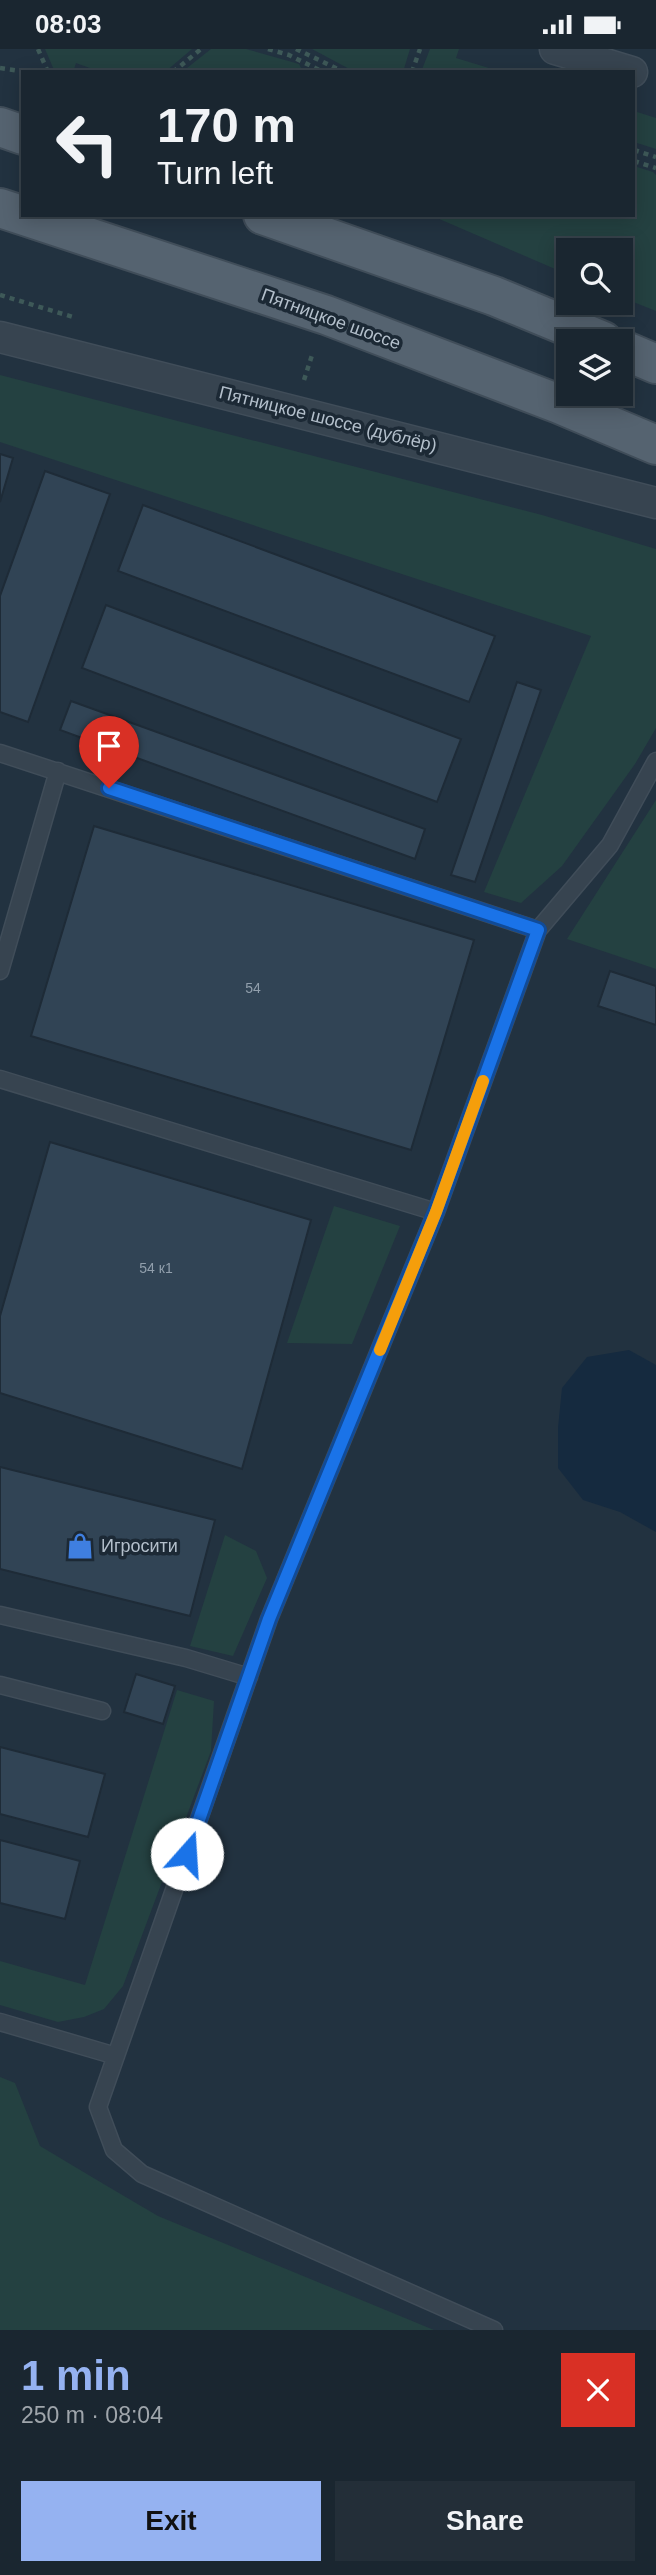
<!DOCTYPE html>
<meta charset="utf-8">
<style>
body{margin:0;font-family:Helvetica,sans-serif;background:#232e38;color:#f1f3f6;height:100vh;display:flex;flex-direction:column;font-size:26px;white-space:nowrap}
*{box-sizing:border-box;margin:0}
p{font-size:23px;color:#9fa5ab}
.icon{flex:none;width:38px;height:38px;fill:none;stroke:currentColor;stroke-width:2;stroke-linecap:round;stroke-linejoin:round}
.map{position:relative;height:2281px;overflow:hidden}
.details{display:flex;flex-direction:column;background:#1a2630;flex:1}
.details>*{flex:none}
.banner{position:absolute;left:21px;top:21px;width:614px;height:147px;border-radius:0px;box-shadow:0 4px 18px #0003,0 0 0 2px #38434c;background:#1a2630;color:#f1f3f6;overflow:hidden}
.buttons{position:absolute;left:556px;top:189px;display:grid;gap:14px}
.buttons a{display:grid;place-items:center;width:77px;height:77px;border-radius:0px;background:#1a2630;box-shadow:0 4px 18px #0003,0 0 0 2px #38434c;font-size:35px}
.pin{position:absolute;display:grid;place-items:center;width:60px;height:60px;color:#fff;margin:-72px -30px;border-radius:50% 50% 50% 0;rotate:-45deg;box-shadow:0 0 7px #0007}
.pin .icon{rotate:45deg}
.me{position:absolute;width:77px;margin:-38px;rotate:19deg;stroke-linejoin:round;filter:drop-shadow(0 0 5px #0008)}
.turn{display:flex;align-items:center;gap:24px;height:147px;padding:0 21px;font-size:32px}
.turn .icon{width:91px;height:91px;stroke-width:2.5}
.turn b{display:block;font-size:49px;line-height:60px}
.round{display:grid;place-items:center;flex:none;width:74px;height:74px;border-radius:0px;background:#232e38}
.summary{display:flex;align-items:center;justify-content:space-between;height:119px;padding:0 21px}
h1{font-size:42px;font-weight:600;line-height:52px;color:#95b2f1}
.action{display:flex;gap:14px;margin-top:auto;padding:14px 21px}
.action a{flex:1;height:80px;border-radius:0px;background:#95b2f1;color:#111;font-size:28px;font-weight:600;line-height:80px;text-align:center}
.action a+a{background:#232e38;color:#f1f3f6}
.status{display:flex;justify-content:space-between;align-items:center;height:49px;padding:0 35px;background:#1a2630;direction:ltr}
.status svg{height:19px;fill:currentColor}
.map>svg:first-child{display:block}
.green{fill:#244141}
.water{fill:#152a3f}
.building{fill:#314455;stroke:#1e2b37;stroke-width:2}
.lines{fill:none;stroke-linecap:round;stroke-linejoin:round}
.service-casing{stroke:#404d59;stroke-width:19}
.minor-casing{stroke:#404d59;stroke-width:33}
.primary-casing{stroke:#404d59;stroke-width:42}
.path{stroke:#3e5958;stroke-width:4.5;stroke-dasharray:5 5;stroke-linecap:butt}
.service{stroke:#374450;stroke-width:16}
.minor{stroke:#374450;stroke-width:30}
.primary{stroke:#556370;stroke-width:38}
.route-casing{stroke:#114b97;stroke-width:18}
.route{stroke:#1a73e8;stroke-width:12}
.slow{stroke:#f59e0b;stroke-width:12}
.labels{text-anchor:middle;stroke-width:7;stroke-linejoin:round;paint-order:stroke}
.number-label{font-size:14px;fill:#919fac}
.street-label{font-size:18px;fill:#b3bfcb;stroke:#1c2935}
.poi-label{font-size:18px;fill:#b3bfcb;stroke:#1c2935;text-anchor:start}
</style>
<div class="status"><b>08:03</b><svg viewBox="0 0 49 12"><path d="M0 12V9h3v3zM5 12V6h3v6zM10 12V3h3v9zM15 12V0h3v12zM26 1h20v11H26zM47 4h2v5h-2z"/></svg></div>
<div class="map">
<svg width="656" height="2281" viewBox="0 0 656 2281">
<rect width="100%" height="100%" fill="#223240"/>
<path class="green" d="M45 0H192L165 23H101L76 14 73 23 54 21Z
M211 0H246L299 15 303 23H182Z
M312 0H410L403 23H355Z
M430 0H459L456 9 502 23H421Z
M634 62 656 69V100L634 93Z
M634 117 653 123 656 126V262L621 248V201H569V226L430 166H634Z
M0 326 542 466 656 500V679L635 715 562 817 521 854 484 843 591 587 0 393Z
M656 751V920L567 890Z
M334 1157 400 1177 352 1295 287 1294Z
M225 1486 256 1502 267 1529 233 1607 190 1597Z
M177 1641 214 1652 211 1702 123 1937 104 1960 84 1968 58 1973 0 1956V1912L85 1936Z
M0 2028 15 2034 40 2097 107 2137 158 2167 434 2281H0Z"/>
<path class="water" d="M629 1301 656 1316V1483L620 1463 583 1451 558 1419V1379L562 1339 587 1308Z"/>
<path class="building" d="M0 405 13 409 0 453Z
M45 422 110 445 28 673 0 663V547Z
M143 456 495 587 469 653 118 522Z
M106 556 461 690 437 753 82 619Z
M517 633 541 641 475 833 451 826Z
M71 652 425 780 415 810 60 681Z
M94 777 474 891 411 1101 31 987Z
M610 922 656 937V976L598 957Z
M50 1093 311 1171 242 1420 0 1344V1267Z
M0 1418 215 1471 190 1567 0 1520Z
M136 1625 175 1637 163 1675 124 1663Z
M0 1698 105 1725 88 1788 0 1765Z
M0 1791 80 1812 65 1870 0 1854Z"/>
<g class="lines">
<g class="service-casing">
<path id="service" d="M0 704 538 881
M0 922 58 722
M0 1030 436 1163
M0 1566 186 1609 249 1628
M0 1636 102 1662
M0 1973 116 2007
M494 2281 142 2125 114 2101 98 2058 269 1570 436 1163 538 881 610 796 656 712"/>
</g>
<g class="minor-casing">
<path id="minor" d="M555 0 632 23
M0 288 656 454"/>
</g>
<g class="primary-casing">
<path id="primary" d="M0 78 23 86
M0 159 326 266 559 355 656 396
M263 166 494 247 603 292
M621 300 656 315"/>
</g>
<path class="path" d="M38 0 48 23
M268 0 289 6 323 23
M296 0 344 23
M0 19 27 23
M173 23 201 0
M412 23 420 0
M634 101 656 108
M634 112 656 119
M0 246 73 268
M304 331 313 303"/>
<use href="#service" class="service"/>
<use href="#minor" class="minor"/>
<use href="#primary" class="primary"/>
</g>
<g class="lines">
<g class="route-casing">
<path id="route" d="M109 739 538 881 436 1163 269 1570 187 1805"/>
</g>
<use href="#route" class="route"/>
<path class="slow" d="M380 1301 436 1163 483 1032"/>
</g>
<defs>
<g id="shop-bare" transform="scale(2.1)"><path d="M-5-2.5h2.3a2.7 3.5 0 0 1 5.4 0H5L5.5 6h-11ZM-1.5-2.5h3a1.5 2.3 0 0 0-3 0Z" fill="#3f7fe0" stroke="#1c2935" stroke-width="2.5" paint-order="stroke"/></g>
</defs>
<g fill-rule="evenodd">
<use href="#shop-bare" x="80" y="1497"/>
</g>
<g class="labels">
<g class="number-label">
<text x="253" y="944">54</text>
<text x="156" y="1224">54 к1</text>
</g>
<g class="street-label">
<text transform="translate(331 270) rotate(20)" y="6">Пятницкое шоссе</text>
<text transform="translate(328 370) rotate(14)" y="6">Пятницкое шоссе (дублёр)</text>
</g>
<g class="poi-label">
<text x="101" y="1503">Игросити</text>
</g>
</g>
</svg>
<div class="buttons">
<a><svg class="icon" aria-label="search" viewBox="0 0 24 24"><circle cx="10" cy="10" r="6"/><path d="M15 15l6 6"/></svg></a>
<a><svg class="icon" aria-label="layers" viewBox="0 0 24 24"><path d="M12 4l9 5-9 5-9-5zM3 14l9 5 9-5"/></svg></a>
</div>
<div class="pin" style="left:109px;top:739px;background:#d93025"><svg class="icon" aria-label="arrive" viewBox="0 0 24 24"><path d="M6 21V4h12l-3 4 3 4H6"/></svg></div>
<svg class="me" style="left:187px;top:1805px" viewBox="-20 -20 40 40"><circle r="19" fill="#fff"/><path d="M0-13L10 11 0 6-10 11z" fill="#1a73e8"/></svg>
<div class="banner">
<div class="turn"><svg class="icon" aria-label="left" viewBox="0 0 24 24"><path d="M17 20v-9H6M10 6l-5 5 5 5"/></svg><div><b>170 m</b>Turn left</div></div>
</div>
</div>
<section class="details">
<div class="summary"><div><h1>1 min</h1><p>250 m · 08:04</p></div><a class="round" style="background:#d93025;color:#fff"><svg class="icon" aria-label="close" viewBox="0 0 24 24"><path d="M6 6l12 12M18 6L6 18"/></svg></a></div>
<div class="action"><a>Exit</a><a>Share</a></div>
</section>
